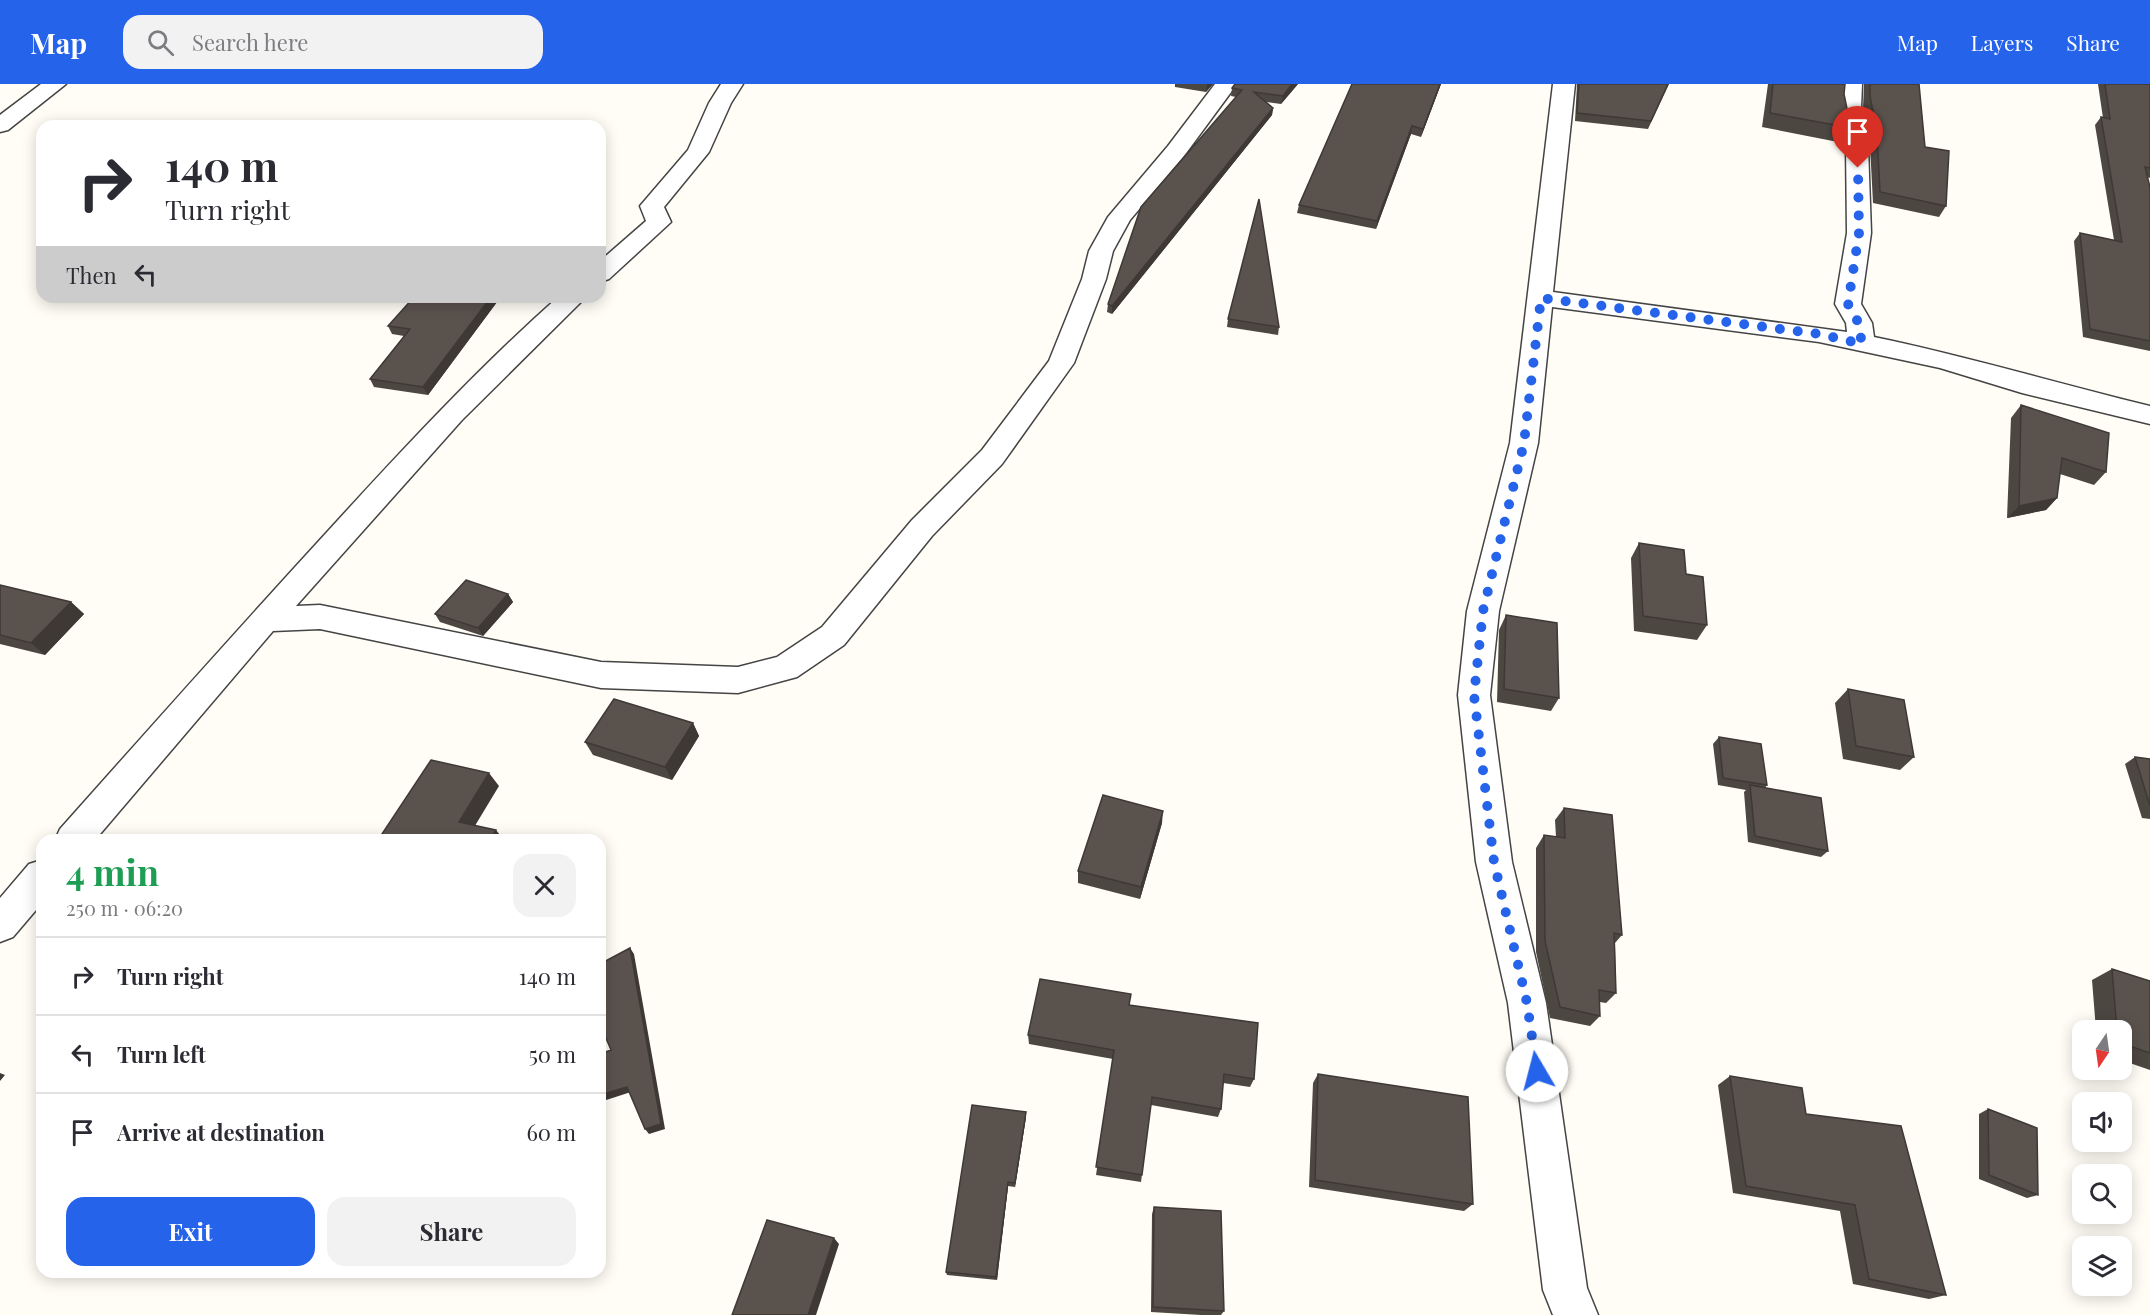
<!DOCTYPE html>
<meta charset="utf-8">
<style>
body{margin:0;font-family:"Playfair Display",serif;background:#f2f2f3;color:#2b2b33;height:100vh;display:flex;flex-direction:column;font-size:22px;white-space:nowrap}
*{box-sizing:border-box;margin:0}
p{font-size:20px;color:#7c7c81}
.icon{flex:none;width:33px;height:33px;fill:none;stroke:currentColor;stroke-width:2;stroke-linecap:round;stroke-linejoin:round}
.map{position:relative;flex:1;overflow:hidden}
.sheet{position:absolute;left:36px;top:750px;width:570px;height:444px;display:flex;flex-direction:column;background:#fff;border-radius:18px;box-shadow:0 3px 15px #0003}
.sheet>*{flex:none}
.top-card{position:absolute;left:36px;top:36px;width:570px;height:183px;border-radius:18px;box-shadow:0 3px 15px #0003;background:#fff;color:#2b2b33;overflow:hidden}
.needle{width:39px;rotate:193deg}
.controls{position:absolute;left:2072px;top:936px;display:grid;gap:12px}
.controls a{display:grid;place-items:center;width:60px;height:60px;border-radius:12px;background:#fff;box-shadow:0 3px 15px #0003;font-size:30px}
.pin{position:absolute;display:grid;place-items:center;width:51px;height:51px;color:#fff;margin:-62px -26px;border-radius:50% 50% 50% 0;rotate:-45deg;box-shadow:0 0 6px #0007}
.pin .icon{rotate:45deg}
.me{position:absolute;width:66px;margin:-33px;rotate:352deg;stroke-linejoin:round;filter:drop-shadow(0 0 4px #0008)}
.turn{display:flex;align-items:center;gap:21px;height:126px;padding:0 30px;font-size:27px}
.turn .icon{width:78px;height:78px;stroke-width:2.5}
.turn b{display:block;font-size:42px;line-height:51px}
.then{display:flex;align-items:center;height:57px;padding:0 30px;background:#0003;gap:12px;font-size:22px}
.round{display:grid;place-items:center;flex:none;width:63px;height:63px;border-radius:18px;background:#f2f2f3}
.head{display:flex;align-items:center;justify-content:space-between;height:102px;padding:0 30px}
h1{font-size:36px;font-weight:700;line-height:45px;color:#1e9e55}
.action{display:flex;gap:12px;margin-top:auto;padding:12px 30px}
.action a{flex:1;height:69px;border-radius:18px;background:#2563eb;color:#fff;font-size:24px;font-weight:700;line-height:69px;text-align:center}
.action a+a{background:#f2f2f3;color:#2b2b33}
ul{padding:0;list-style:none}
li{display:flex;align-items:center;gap:18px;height:78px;padding:0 30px;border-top:2px solid #e1e1e2}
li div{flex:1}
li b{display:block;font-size:22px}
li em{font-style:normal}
header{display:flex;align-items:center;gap:36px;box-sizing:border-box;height:84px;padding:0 30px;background:#2563eb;color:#fff}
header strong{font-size:28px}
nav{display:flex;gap:33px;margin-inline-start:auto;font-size:21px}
.search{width:420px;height:54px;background:#f2f2f3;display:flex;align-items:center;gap:15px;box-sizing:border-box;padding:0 21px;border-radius:18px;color:#7c7c81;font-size:22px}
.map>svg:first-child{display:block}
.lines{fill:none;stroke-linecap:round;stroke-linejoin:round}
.minor-casing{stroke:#444;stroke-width:3}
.minor{fill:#fff;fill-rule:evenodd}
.wall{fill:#4d4742}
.shaded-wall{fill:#3f3936}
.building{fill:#5a524d;stroke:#3f3936;stroke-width:1.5}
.route{stroke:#2563eb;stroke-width:10;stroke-dasharray:0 18}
</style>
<header>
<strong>Map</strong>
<div class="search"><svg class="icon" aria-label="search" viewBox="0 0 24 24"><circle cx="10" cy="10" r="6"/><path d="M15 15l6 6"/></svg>Search here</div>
<nav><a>Map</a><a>Layers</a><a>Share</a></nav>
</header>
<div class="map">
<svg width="2150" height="1231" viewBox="0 0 2150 1231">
<rect width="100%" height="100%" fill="#fffdf5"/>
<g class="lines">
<g class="minor-casing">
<path id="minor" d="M41 0H66L8 46 0 48V31Z
M721 0H743L731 19 709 68 664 123 671 138 609 195 600 198V177L646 137 640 122 688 66 709 19Z
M1215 0H1237L1184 72 1130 136 1113 167 1106 195 1074 279 1002 380 932 452 844 561 797 593 738 609 601 604 320 545 273 547 95 756H55L60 745C149 645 238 545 328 447 402 366 476 286 558 213H586L462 336 296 522 320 521 601 578 738 583 777 573 822 543 912 436 982 366 1049 277 1082 195 1089 167 1108 133 1168 62Z
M1553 0H1575L1553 208 1847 248 1846 239 1835 220 1847 149 1846 62 1839 24 1840 0H1862L1861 24 1868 62 1871 149 1861 220 1872 239 1874 253C1967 272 2058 300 2150 322V340L2022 309 1940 284 1819 258 1552 223 1538 359 1499 527 1490 611 1512 778 1546 919 1587 1204 1598 1231H1553L1543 1206 1508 919 1476 778 1458 611 1467 527 1510 359Z
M42 776V819L13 853 0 858V814L29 780Z"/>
</g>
<use href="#minor" class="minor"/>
</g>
<path class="wall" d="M1175 0H1213L1206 8 1175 3Z
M1298 0 1281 20 1266 18 1273 24 1272 31 1112 230 1107 228 1108 220 1236 13 1231 12 1232 4Z
M1352 0H1441L1421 53 1411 50 1376 145 1297 129 1299 121Z
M1577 0H1669L1648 45 1575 37Z
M1768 0H1845L1844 10 1851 44 1843 59 1762 43Z
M1864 0H1919L1925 63 1946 122 1939 133 1873 119 1870 62 1863 24Z
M2098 0H2150V94L2147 93 2150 103V267L2083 253 2074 157 2080 149 2114 156 2095 41 2101 33 2103 34Z
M497 218 428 311 374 303 370 295 404 252 392 250 388 242Z
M1228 235 1279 243 1278 251 1227 243Z
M2021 321 2106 388 2094 401 2060 390 2057 414 2046 426 2007 434 2011 334Z
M1639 459 1686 490 1707 541 1697 556 1634 547 1631 474Z
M0 501 71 518 84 530 45 571 0 560Z
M508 510 513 518 483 552 440 538 435 530Z
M1506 531 1559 614 1551 627 1497 618 1499 546Z
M1848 605 1914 673 1900 686 1843 675 1835 619Z
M693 639 699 652 672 696 593 671 585 658Z
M1719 653 1767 701 1765 704 1828 767 1821 773 1748 758 1744 708 1746 706 1718 701 1713 660Z
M2135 673 2150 675V735L2142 734 2125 680Z
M1564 724 1622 851 1615 859 1616 909 1606 919 1600 918V932L1590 942 1550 934 1536 868V764L1544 751 1556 753 1555 736Z
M1162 739 1140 815 1078 799V787Z
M2112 885 2150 897V986L2121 976V946H2096L2092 896Z
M1130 921 1254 995 1250 1003 1223 999 1221 1025 1218 1033 1151 1021 1141 1098 1096 1091 1113 975 1029 960 1028 951Z
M1318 990 1473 1120 1464 1127 1309 1103 1313 999Z
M1730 992 1806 1030 1946 1211 1929 1215 1853 1200 1840 1127 1733 1109 1718 1001Z
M1988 1025 2038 1111 2027 1114 1979 1095V1030Z
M1026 1033 1015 1103 1008 1102 997 1196 947 1191 946 1188Z
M1154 1123 1224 1227 1221 1231H1201L1151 1228 1152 1130Z"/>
<path class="shaded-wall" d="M1207 0H1213L1206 8Z
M1292 0H1298L1281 20 1283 12Z
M1440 0H1441L1421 53 1423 45Z
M1273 24 1272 31 1112 230V222Z
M1412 42 1411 50 1376 145 1377 137Z
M491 213H495L497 218 428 311 423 303Z
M2057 414 2046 426 2007 434 2019 422Z
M508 510 513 518 483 552 478 544Z
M71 518 84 530 45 571 31 559Z
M693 639 699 652 672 696 665 683Z
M489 689 499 702 470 750 459 738Z
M1163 727 1162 739 1140 815 1141 803Z
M496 746 504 756H490Z
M630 864 634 870 665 1045 649 1050 645 1045Z
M0 989 5 991 0 997Z
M627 1003 631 1008 600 1018V1011Z
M1026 1028V1033L1015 1103V1099Z
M1008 1098V1102L997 1196 996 1193Z
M834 1154 839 1160 816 1231H808Z"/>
<path class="building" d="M1235 0H1292L1283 12 1254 8 1273 24 1112 222 1108 220 1141 123 1242 6 1232 4Z
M1352 0H1440L1423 45 1412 42 1377 137 1299 121Z
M1579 0H1668L1651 37 1577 29Z
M1773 0H1845L1844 10 1851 44 1770 29Z
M1870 0H1919L1925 63 1949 67 1946 122 1880 108 1877 50 1870 12Z
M2105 0H2150V84L2145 83 2150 103V257L2090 245 2080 149 2122 158 2101 33 2110 35Z
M1259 115 1279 243 1228 235Z
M414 213H491L423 303 370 295 410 245 388 242Z
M2021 321 2109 349 2106 388 2062 374 2057 414 2019 422Z
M1639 459 1684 466 1686 490 1703 493 1707 541 1643 532Z
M466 496 508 510 478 544 435 530Z
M0 501 71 518 31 559 0 551Z
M1506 531 1557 539 1559 614 1504 605Z
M1848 605 1904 616 1914 673 1856 662Z
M614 615 693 639 665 683 585 658Z
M1719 653 1761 660 1767 701 1723 694Z
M2135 673 2150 675V722Z
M431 676 489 689 459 738 496 746 490 756H378Z
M1750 701 1821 714 1828 767 1755 752Z
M1103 711 1163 727 1141 803 1078 787Z
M1564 724 1612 731 1622 851 1614 849 1616 909 1599 906 1600 932 1560 923 1545 857 1544 751 1565 754Z
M630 864 661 1040 645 1045 627 1003 600 1011V970L611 966 600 940V880Z
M2112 885 2150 897V969L2121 959V946H2117Z
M1040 895 1131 910 1129 921 1258 939 1254 995 1224 990 1221 1025 1152 1013 1142 1091 1096 1083 1114 966 1028 951Z
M1318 990 1468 1013 1473 1120 1315 1096Z
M1730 992 1802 1004 1806 1030 1901 1042 1946 1211 1869 1195 1855 1121 1746 1102Z
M972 1021 1026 1028 1015 1099 1008 1098 996 1193 946 1188Z
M1988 1025 2037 1044 2038 1111 1989 1091Z
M1154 1123 1221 1127 1224 1227 1153 1223Z
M767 1136 834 1154 808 1231H732Z"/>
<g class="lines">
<path class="route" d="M1537 987 1527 919 1494 778 1474 611 1483 527 1524 359 1541 214 1819 250 1862 260 1858 238 1848 220 1859 149 1858 84"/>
</g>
</svg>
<div class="controls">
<a><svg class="needle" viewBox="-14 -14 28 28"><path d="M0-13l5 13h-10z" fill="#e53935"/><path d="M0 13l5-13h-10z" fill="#7c7c81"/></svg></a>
<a><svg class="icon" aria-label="sound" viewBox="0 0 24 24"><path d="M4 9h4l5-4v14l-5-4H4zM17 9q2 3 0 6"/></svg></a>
<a><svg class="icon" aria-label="search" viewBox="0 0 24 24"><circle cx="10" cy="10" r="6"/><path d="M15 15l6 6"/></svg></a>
<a><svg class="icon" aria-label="layers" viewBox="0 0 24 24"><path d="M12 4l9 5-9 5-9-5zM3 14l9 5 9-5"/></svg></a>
</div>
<div class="pin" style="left:1858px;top:84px;background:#d93025"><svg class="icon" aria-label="arrive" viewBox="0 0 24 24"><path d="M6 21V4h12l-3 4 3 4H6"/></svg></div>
<svg class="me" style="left:1537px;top:987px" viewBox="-20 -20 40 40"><circle r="19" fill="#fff"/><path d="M0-13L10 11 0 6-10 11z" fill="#2563eb"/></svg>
<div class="top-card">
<div class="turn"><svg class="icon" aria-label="right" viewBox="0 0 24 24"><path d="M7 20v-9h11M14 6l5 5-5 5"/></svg><div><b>140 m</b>Turn right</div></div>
<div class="then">Then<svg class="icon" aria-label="left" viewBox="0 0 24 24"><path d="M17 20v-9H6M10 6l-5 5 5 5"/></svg></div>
</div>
<section class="sheet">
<div class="head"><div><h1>4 min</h1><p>250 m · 06:20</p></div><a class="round"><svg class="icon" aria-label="close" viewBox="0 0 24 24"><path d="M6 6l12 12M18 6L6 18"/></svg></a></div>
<ul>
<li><svg class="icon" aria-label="right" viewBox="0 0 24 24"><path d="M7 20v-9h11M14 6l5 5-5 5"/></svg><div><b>Turn right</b></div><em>140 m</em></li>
<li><svg class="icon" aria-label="left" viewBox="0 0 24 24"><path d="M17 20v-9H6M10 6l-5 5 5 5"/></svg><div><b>Turn left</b></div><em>50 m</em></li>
<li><svg class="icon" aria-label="arrive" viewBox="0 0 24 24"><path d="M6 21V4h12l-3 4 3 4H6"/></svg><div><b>Arrive at destination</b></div><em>60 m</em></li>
</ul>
<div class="action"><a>Exit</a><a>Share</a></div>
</section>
</div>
